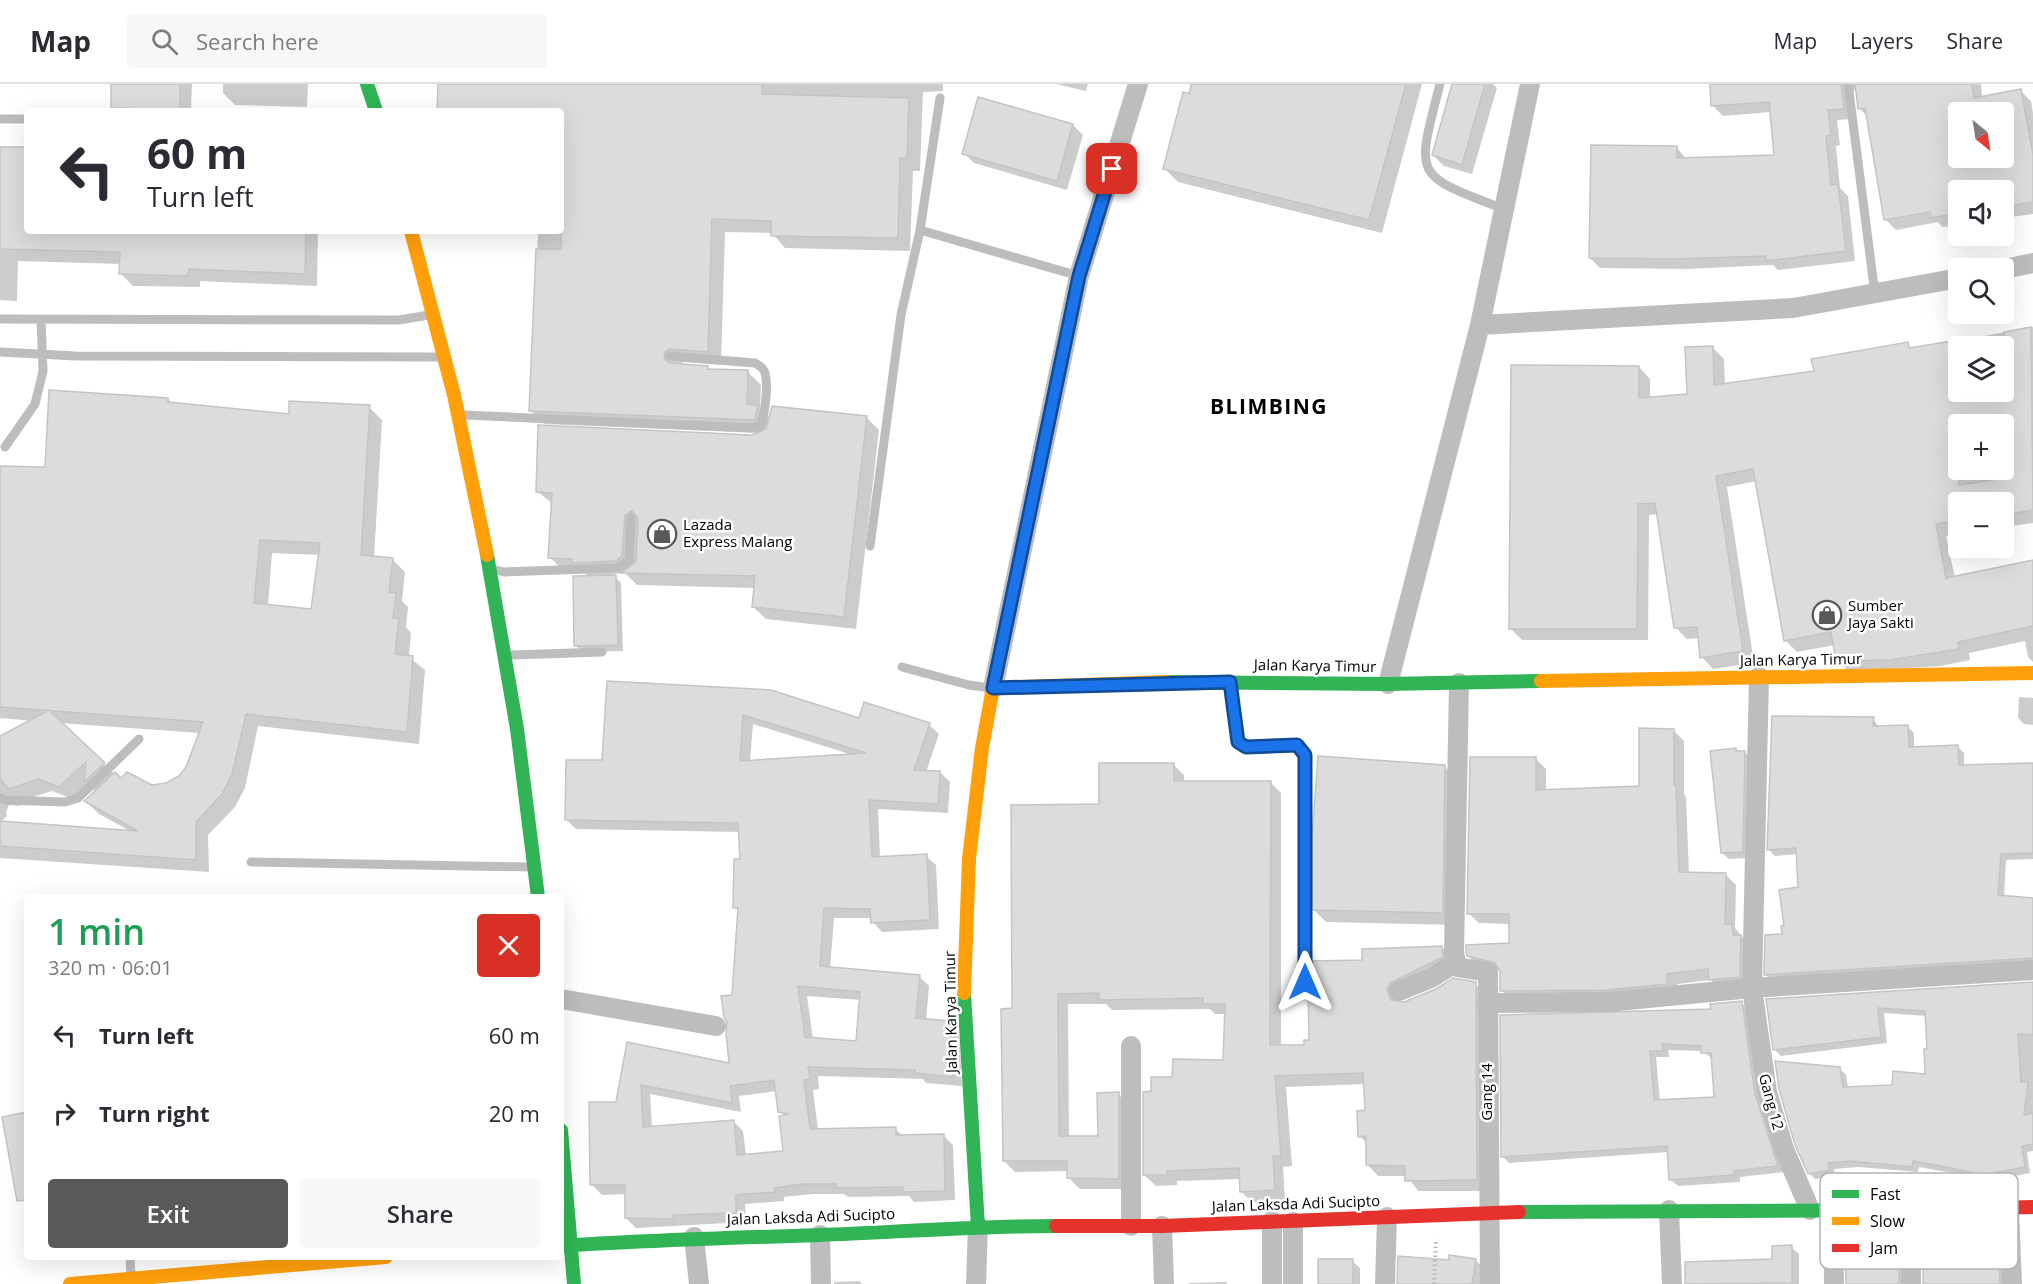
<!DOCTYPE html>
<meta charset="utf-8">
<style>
body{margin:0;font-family:"Open Sans",sans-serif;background:#f7f7f7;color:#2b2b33;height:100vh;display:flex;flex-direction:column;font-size:22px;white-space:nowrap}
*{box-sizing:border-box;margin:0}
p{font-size:20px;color:#7c7c81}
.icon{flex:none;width:33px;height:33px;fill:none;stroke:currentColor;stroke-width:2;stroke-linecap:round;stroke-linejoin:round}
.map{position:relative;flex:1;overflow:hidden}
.side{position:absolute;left:24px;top:810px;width:540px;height:366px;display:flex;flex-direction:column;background:#fff;border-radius:6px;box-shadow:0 6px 24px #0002}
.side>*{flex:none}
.banner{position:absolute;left:24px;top:24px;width:540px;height:126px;border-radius:6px;box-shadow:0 6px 24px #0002;background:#fff;color:#2b2b33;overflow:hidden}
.needle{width:39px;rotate:150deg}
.fabs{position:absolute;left:1948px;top:18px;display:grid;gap:12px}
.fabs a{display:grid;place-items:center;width:66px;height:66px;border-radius:6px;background:#fff;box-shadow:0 6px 24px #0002;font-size:30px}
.pin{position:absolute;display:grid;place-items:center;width:51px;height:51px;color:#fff;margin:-26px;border-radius:12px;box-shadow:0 3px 9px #0006}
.me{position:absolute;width:66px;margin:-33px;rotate:0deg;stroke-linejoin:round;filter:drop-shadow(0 0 4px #0008)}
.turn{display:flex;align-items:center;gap:21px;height:126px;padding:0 24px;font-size:27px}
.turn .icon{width:78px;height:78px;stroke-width:2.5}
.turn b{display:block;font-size:42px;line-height:51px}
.round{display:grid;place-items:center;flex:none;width:63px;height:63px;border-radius:6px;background:#f7f7f7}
.summary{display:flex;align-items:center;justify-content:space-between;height:102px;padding:0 24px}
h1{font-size:36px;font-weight:600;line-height:45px;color:#1e9e55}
.primary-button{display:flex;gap:12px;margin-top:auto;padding:12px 24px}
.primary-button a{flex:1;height:69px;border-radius:6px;background:#595959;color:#fff;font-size:24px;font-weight:600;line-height:69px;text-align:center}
.primary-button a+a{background:#f7f7f7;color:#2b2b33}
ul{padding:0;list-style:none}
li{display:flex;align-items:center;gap:18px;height:78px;padding:0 24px}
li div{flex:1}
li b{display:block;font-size:22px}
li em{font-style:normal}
header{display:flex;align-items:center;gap:36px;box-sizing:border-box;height:84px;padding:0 30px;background:#fff;border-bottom:2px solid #e1e1e2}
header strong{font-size:28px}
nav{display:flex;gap:33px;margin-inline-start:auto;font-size:21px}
.search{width:420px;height:54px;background:#f7f7f7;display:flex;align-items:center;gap:15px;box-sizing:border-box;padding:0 21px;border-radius:6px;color:#7c7c81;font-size:22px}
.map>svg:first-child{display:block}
.shadow{fill:#0003;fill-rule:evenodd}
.building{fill:#dcdcdc;stroke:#c4c4c4;stroke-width:1.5;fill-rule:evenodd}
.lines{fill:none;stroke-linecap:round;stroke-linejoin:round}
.path{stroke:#b8b8b8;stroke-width:4;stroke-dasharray:1.5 3;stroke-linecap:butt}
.lane{stroke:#bdbdbd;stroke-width:9}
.street{stroke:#bdbdbd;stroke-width:20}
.fast{stroke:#30b455;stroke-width:14}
.slow{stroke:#ff9f0a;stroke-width:14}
.jam{stroke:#e5322d;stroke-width:14}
.route-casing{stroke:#114b97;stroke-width:15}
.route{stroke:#1a73e8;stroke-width:10}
.labels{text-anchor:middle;stroke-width:5;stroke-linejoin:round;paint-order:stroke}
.poi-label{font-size:15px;fill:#000;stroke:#fff;text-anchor:start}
.street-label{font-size:15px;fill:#000;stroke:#fff}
.district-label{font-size:21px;font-weight:bold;letter-spacing:1.5px;fill:#000;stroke:#fff}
.key{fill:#fff;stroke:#b2b2b2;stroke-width:1.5}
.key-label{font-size:16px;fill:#000}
</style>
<header>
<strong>Map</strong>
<div class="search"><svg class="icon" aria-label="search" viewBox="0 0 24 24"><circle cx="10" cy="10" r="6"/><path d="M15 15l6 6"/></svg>Search here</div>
<nav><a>Map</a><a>Layers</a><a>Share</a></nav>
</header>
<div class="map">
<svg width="2033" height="1200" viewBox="0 0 2033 1200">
<rect width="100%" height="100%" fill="#fff"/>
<path class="shadow" d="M113 0H192L191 27H116L112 24Z
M223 0H308L307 23 235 21 223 9Z
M440 0H943V7L923 8 920 87H913L910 167 785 164 772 149 725 148 721 281 684 278 678 281 707 283 711 287 748 288 761 301 760 325 770 334 866 333 879 346 856 545 766 535 753 523 755 504 637 501 625 489 612 490 621 499 623 567 582 568 576 562 589 493 582 487 562 486 550 473 553 420 538 408 761 349 544 340 531 327 538 147H561V27H439Z
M1056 0H1088L1086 7Z
M1191 0H1422L1382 149 1178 98 1165 85Z
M1454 0H1493L1497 4 1472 90 1444 82 1434 72Z
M1711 0H1981L1982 14 2021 7 2031 17 2033 29V130L2004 134V106H1959V141L1942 143 1938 138 1896 146 1886 136 1868 33 1859 24 1857 3 1851 11 1854 35 1837 36 1840 61 1836 62 1840 104 1848 112 1855 177 1778 186 1773 181 1686 185 1600 184 1590 174 1677 64 1687 76 1776 72 1771 28 1723 32 1712 21ZM1959 28H2004V74H1959Z
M1073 41 1083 51 1067 106 974 79 964 69Z
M0 64H27V147H318L317 202 200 197V203L133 202 121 190V180L18 177 17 217 0 216Z
M2033 243V439L2004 443V418H1959V450L1946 452 1955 494 2033 478V578L2028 573 2025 557 1969 569 1970 576 1940 582 1849 588 1837 576 1835 561 1797 568 1785 556 1757 397 1727 403 1754 579 1713 585 1702 573 1700 554 1687 555 1675 543 1658 430 1649 431 1648 556H1522L1510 544 1639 283 1650 295V315L1688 312 1712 263 1724 275 1725 301 1815 289 1907 260 1913 265ZM1959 262H2004V308H1959ZM1959 340H2004V386H1959Z
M168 315 172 320 290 332 369 323 382 336 374 474 392 475 405 488 402 517 408 523 406 543 411 549 409 573 425 586 419 660 258 642 245 704 235 723 208 751 209 788 0 774V654L33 637 0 634V383L47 384ZM272 469 320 471 313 526 268 522ZM60 639 200 649 187 684 180 693 166 700 152 703 121 696ZM89 700 96 708 86 717 99 730 132 748 0 738 7 732 6 728 9 721 20 722 29 714 52 707 72 715Z
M608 599 860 636 929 641 939 650 926 688H940L950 698 948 729 878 725 880 774 926 772 936 781 939 845 882 848 873 838 872 834H834L830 885 919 892 929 902 926 937 949 939 959 949 962 1002 926 999 923 995 818 992 819 1005 813 1006 818 1046 895 1045 903 1052 943 1051 953 1061 955 1116 914 1118 909 1112 848 1113 844 1110H813L784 1113V1117L745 1120 746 1138 636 1144 626 1134V1110L602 1111 592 1101 617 1020 628 960 731 981 740 828 735 823 742 777 740 748 576 745 566 735 603 678ZM753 640 853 671 750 678ZM807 912 861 916 858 959 813 955ZM777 1007 780 1027 785 1032 784 1069 746 1071 743 1047 733 1037 652 1044 650 1010 741 1028 739 1012Z
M2019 613 2033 614V641L2024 640 2018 634Z
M1873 635 1879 643H1908L1914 649V664L1958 663 1964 669V682L2033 680V775L2006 776 2004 813 2033 816V880L1772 897 1766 891 1783 852 1799 804 1798 770 1775 772 1769 766Z
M1673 646 1684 657V710L1686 713 1689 790H1725L1736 801 1735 844 1751 863 1750 903 1721 906 1711 896 1677 900V910L1512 917 1502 906 1501 887 1479 883 1468 872 1511 860V840L1479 839 1468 829 1535 674 1546 685V707L1640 704Z
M1735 666 1745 668 1751 675 1749 774 1729 775 1722 769Z
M1173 680 1184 691V698H1270L1281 709V962L1305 963 1310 958 1364 878 1442 863 1453 874 1398 916V919L1475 900 1487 911 1488 1107H1418L1407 1092H1378L1367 1080 1368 1060 1359 1052 1367 1028 1365 1000 1286 1003 1292 1082 1283 1083 1285 1117 1252 1118 1241 1107V1095L1177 1097V1101L1156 1102 1144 1091 1152 1009 1174 994 1224 978 1226 930H1215L1210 925 1112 926 1106 920H1068L1069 1054 1100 1053 1118 1010 1129 1021V1105H1080L1069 1094V1087L1015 1088 1004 1077 1014 926 1100 722Z
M1445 683 1457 695 1455 841 1326 838 1313 825Z
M2033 900V1067L2027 1068 2030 1089 1980 1099 1974 1093 1919 1083 1918 1088 1858 1083 1834 1085 1835 1092 1815 1095 1809 1089 1839 984 1846 991 1848 1004 1893 1002 1926 991 1929 967 1927 932 1884 929 1887 959 1781 972 1775 966 1767 917Z
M1741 919 1748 925 1784 1088 1740 1093V1098L1678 1102 1671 1096 1669 1068 1509 1079 1503 1073 1502 932 1712 927ZM1668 966 1702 967 1713 975 1716 1014 1660 1017 1656 973H1669Z
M27 1030V1151L25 1149Z
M1898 1161 1906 1169V1200H1847Z
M1791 1163 1799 1170V1200H1687L1686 1179 1774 1177Z
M1936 1164 1943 1171V1176H1998L2006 1184V1200H1923Z
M1475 1176 1483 1183 1481 1200H1397L1450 1177Z
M1352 1177 1360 1184V1200H1319Z
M859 1197 862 1200H834V1198Z
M1226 1198 1228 1200H1189V1199Z"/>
<path class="building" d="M111 0H180V26L111 24Z
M438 0H762V10L909 14 907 74H900L898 154 771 152V137L712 135 708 268 670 265 665 268 664 274 669 279 708 282V285L748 286 747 320 758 321 755 336 529 327 536 165H561V27H437Z
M1191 0H1406L1369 136 1163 85 1183 8 1190 10Z
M1452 0H1485L1462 81 1432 71Z
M1710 0H1841L1844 25 1828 26 1831 51 1826 52 1831 101 1838 100 1846 167 1766 177V172L1675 175 1589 174 1591 61 1677 62V74L1774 71 1769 18 1711 22Z
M1855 0H1972L1974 14 2021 5 2033 71V118L2004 123V106H1959V129L1931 134 1930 128 1884 136 1865 24 1858 25ZM1959 28H2004V74H1959Z
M978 13 1073 40 1057 97 962 70Z
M0 63H27V147H306L305 190 189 185 188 192 119 190 120 168 0 165Z
M2031 243 2033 426 2004 431V418H1959V437L1936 440 1946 494 2033 476V542L1958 558 1959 565 1890 576 1836 577 1831 548 1784 557 1753 385 1716 392 1743 567 1700 574 1697 543 1674 544 1655 419 1638 420 1637 545H1509L1511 281 1639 282V314L1687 310 1685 263 1713 262 1714 301 1814 287 1811 275 1908 258 1909 264 1959 256V308H2004V248ZM1959 340H2004V394L1959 401Z
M49 306 168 314V318L289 330V317L370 321 361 471 393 474 389 508 396 509 393 534H399L395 570 413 572 407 648 246 630 232 690 222 710 196 738V776L0 762V737L138 747 84 717 115 688 121 694 127 688 152 701 166 699 179 692 186 683 203 638 0 623V382L45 383ZM260 456 320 459 311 525 254 519Z
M772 322 867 332 844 533 752 523 755 492 622 489 636 477 638 434 632 427 625 431 622 472 616 477 572 479V475L548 474 552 409 536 408 538 341 752 351 766 345Z
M616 491 618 561 574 562 573 492Z
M607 597 771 606 859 634 864 618 930 639 914 686 940 687 938 720 869 716 872 773 927 770 930 836 871 839 870 825 824 824 820 882 920 891 916 934 950 937 953 993 915 989V986L808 983 810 995 804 996 810 1045 896 1043V1051L944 1050 945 1107 903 1108V1103L836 1104V1100H802L774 1104 775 1108 736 1111V1129L673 1131V1135L625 1134V1101H590L589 1018H616L627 958 729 979 726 949 727 938 724 933 721 912 732 911 738 824H733L734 775H740L738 739 565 736 566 676H602ZM743 631 866 669 740 677ZM798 902 860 908 856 957 805 953ZM774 996 778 1028 789 1030 779 1032 783 1067 737 1071 734 1036 643 1043 641 1001 732 1019 730 1002Z
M49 626 105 679 84 698 86 678 59 703 38 695 9 705 0 695V652Z
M1772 632 1874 633 1873 642 1908 641 1909 663 1958 661 1959 681 2033 679V769L2001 770 1998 811 2033 814V874L1764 891 1765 851 1782 850 1781 842H1784L1779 806 1798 803 1796 764 1767 766Z
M1639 644 1674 645V701H1676L1679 788 1726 789 1725 840H1732L1733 851H1741L1740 893 1709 896 1708 885 1667 890V900L1606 906 1500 907V887L1495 879 1467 872 1466 868V861L1509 859V830H1467L1470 673H1536V706L1639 702Z
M1736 664V667H1745L1743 768 1721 769 1710 667Z
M1318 672 1445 681 1443 829 1312 826V754Z
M1099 679H1174V697H1271L1270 961H1304V956H1309L1308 904 1312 899V877L1362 876V865L1442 862 1443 873 1390 899 1387 906 1391 916 1404 918 1436 905 1453 894 1476 898 1477 1096 1405 1097V1082L1366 1081V1052L1358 1053 1357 1027 1365 1026 1363 989 1275 992 1281 1072H1273L1275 1106 1240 1108 1239 1084 1167 1087V1091H1143V1008L1151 1007V993H1172L1173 975 1223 976 1225 920H1203V914L1099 916V909L1058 910 1059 1052H1098L1097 1009 1119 1008V1095L1067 1094V1077H1003L1001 925 1012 924 1011 721 1099 720Z
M2033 898V951L2018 950 2021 998H2028L2024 1031 2033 1029V1060L2022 1062 2025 1083 1972 1093 1971 1088 1913 1077 1912 1083 1850 1077 1828 1079 1829 1086 1808 1090 1795 1061 1779 1005 1775 977 1840 983 1843 1003 1892 1001 1893 987 1925 990 1924 965H1927L1925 927 1878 924 1881 953 1773 966 1766 915Z
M1742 917 1755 1010 1778 1082 1734 1087V1091L1669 1096 1667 1062 1501 1073 1500 931 1711 925 1710 920ZM1662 960 1701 962V969H1711L1714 1013 1654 1016 1650 967H1663Z
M27 1028V1116L17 1117 2 1033Z
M1845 1159 1899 1160V1200H1846Z
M1792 1161V1199L1685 1200V1178L1772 1175V1162Z
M1923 1162H1936V1174L1999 1175 2000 1200H1923Z
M1449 1171 1476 1175 1472 1200H1397L1398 1172 1449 1176Z
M1318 1175H1353V1200H1318Z"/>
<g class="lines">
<path class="path" d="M1434 1200 1436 1155"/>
<path class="lane" d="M1440 0C1416 94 1412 90 1504 125
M1848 0 1875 210
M940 14 920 146 1079 192
M0 35H27
M0 235 399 236 429 231
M0 268 76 272 438 273
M464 331 751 344 760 342C765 332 770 294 763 285 761 282 758 281 755 279L670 272
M5 363 35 320 43 287 41 236
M870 462 901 231 920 146
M496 486 504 488 618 484 629 476 631 434
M512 571 602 568
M902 583 969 601 991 604
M1230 599 1238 658 1246 663 1297 661 1305 671V898
M0 714 5 716 65 718 78 714 139 655
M251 778 530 783
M130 1173 131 1192"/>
<path class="street" d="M2004 185 2033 179
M1480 241 1793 224 1959 194
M1759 593 1752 904 1767 1008 1784 1065 1810 1126
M1459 599 1454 869 1457 883 1488 888 1490 1200
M1388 600 1480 241 1530 0
M993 604 1079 192 1138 0
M1399 907 1431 894 1455 879
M561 915 716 942
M1487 919 1607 918 1752 904 2033 886
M1131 962V1142
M2009 1125 2012 1200
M1669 1126 1672 1200
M1833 1126 1834 1200
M1162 1142 1164 1200
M820 1151 821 1200
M694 1153 699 1200
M976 1200 978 1142
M1272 1200V1137
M1293 1200V1138
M1385 1200 1387 1133
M1911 1200V1126"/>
<path class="fast" d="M367 0 376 27
M487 471 517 645 538 813
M1167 598 1388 600 1541 597
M964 909 978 1142
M561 1046 574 1200
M1519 1128 1920 1126
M561 1162C647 1156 733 1154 820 1151 898 1148 977 1142 1056 1142"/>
<path class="slow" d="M411 147 454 311 487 471
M1541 597 2033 589
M964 909 969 775 982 664 993 604 1167 598
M70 1200 386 1173"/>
<path class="jam" d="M1920 1126 2033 1123
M1056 1142H1162L1519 1128"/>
</g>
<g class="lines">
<g class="route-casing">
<path id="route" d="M1112 85 1079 192 993 604 1230 598 1238 658 1246 663 1297 661 1305 671V898"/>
</g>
<use href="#route" class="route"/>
</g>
<defs>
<g id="shop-ring" transform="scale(1.5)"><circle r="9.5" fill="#fff" stroke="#595959" stroke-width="1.5"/><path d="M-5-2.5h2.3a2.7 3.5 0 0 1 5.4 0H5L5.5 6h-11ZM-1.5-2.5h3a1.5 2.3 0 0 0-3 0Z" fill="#595959"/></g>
</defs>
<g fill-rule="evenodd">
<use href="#shop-ring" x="662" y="450"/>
<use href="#shop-ring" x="1827" y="531"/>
</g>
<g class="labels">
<g class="poi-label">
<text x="683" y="446">Lazada<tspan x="683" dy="17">Express Malang</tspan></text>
<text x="1848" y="527">Sumber<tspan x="1848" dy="17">Jaya Sakti</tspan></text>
</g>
<g class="street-label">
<text transform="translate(1801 576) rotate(-1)" y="5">Jalan Karya Timur</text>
<text transform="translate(1315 582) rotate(1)" y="5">Jalan Karya Timur</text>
<text transform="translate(951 928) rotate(-91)" y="5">Jalan Karya Timur</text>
<text transform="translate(1487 1008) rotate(-90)" y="5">Gang 14</text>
<text transform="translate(1771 1018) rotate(75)" y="5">Gang 12</text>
<text transform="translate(1296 1120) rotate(-2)" y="5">Jalan Laksda Adi Sucipto</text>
<text transform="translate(811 1133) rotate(-2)" y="5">Jalan Laksda Adi Sucipto</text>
</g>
<g class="district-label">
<text x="1269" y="330">BLIMBING</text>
</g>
</g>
<rect x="1820" y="1089" width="198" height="96" rx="9" class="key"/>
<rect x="1832" y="1106" width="27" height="8" fill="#30b455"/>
<rect x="1832" y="1133" width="27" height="8" fill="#ff9f0a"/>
<rect x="1832" y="1160" width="27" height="8" fill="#e5322d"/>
<g class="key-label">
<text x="1870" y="1116">Fast</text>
<text x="1870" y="1143">Slow</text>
<text x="1870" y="1170">Jam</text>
</g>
</svg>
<div class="fabs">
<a><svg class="needle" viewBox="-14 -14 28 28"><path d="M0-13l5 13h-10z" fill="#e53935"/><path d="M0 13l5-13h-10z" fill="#7c7c81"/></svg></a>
<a><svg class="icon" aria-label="sound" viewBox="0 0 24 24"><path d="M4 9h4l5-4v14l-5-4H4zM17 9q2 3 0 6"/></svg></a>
<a><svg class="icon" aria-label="search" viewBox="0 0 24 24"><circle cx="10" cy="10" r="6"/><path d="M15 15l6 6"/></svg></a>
<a><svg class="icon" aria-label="layers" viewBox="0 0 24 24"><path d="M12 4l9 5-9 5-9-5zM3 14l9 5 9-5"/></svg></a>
<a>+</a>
<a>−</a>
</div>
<div class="pin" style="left:1112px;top:85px;background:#d93025"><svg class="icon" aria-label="arrive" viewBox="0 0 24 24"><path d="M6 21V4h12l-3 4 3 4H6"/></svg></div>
<svg class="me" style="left:1305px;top:898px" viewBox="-20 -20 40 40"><path d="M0-17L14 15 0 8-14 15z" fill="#1a73e8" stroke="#fff" stroke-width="4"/></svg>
<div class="banner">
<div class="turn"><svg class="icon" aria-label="left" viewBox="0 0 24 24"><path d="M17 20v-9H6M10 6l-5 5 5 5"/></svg><div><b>60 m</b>Turn left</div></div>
</div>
<section class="side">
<div class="summary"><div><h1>1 min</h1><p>320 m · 06:01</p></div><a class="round" style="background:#d93025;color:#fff"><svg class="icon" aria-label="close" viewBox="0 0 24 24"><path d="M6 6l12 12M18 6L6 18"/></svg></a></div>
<ul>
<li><svg class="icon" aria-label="left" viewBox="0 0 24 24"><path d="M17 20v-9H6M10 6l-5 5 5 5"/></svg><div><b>Turn left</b></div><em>60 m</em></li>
<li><svg class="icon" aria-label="right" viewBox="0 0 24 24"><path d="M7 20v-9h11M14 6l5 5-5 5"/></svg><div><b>Turn right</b></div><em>20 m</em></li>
</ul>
<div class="primary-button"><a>Exit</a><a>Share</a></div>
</section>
</div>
